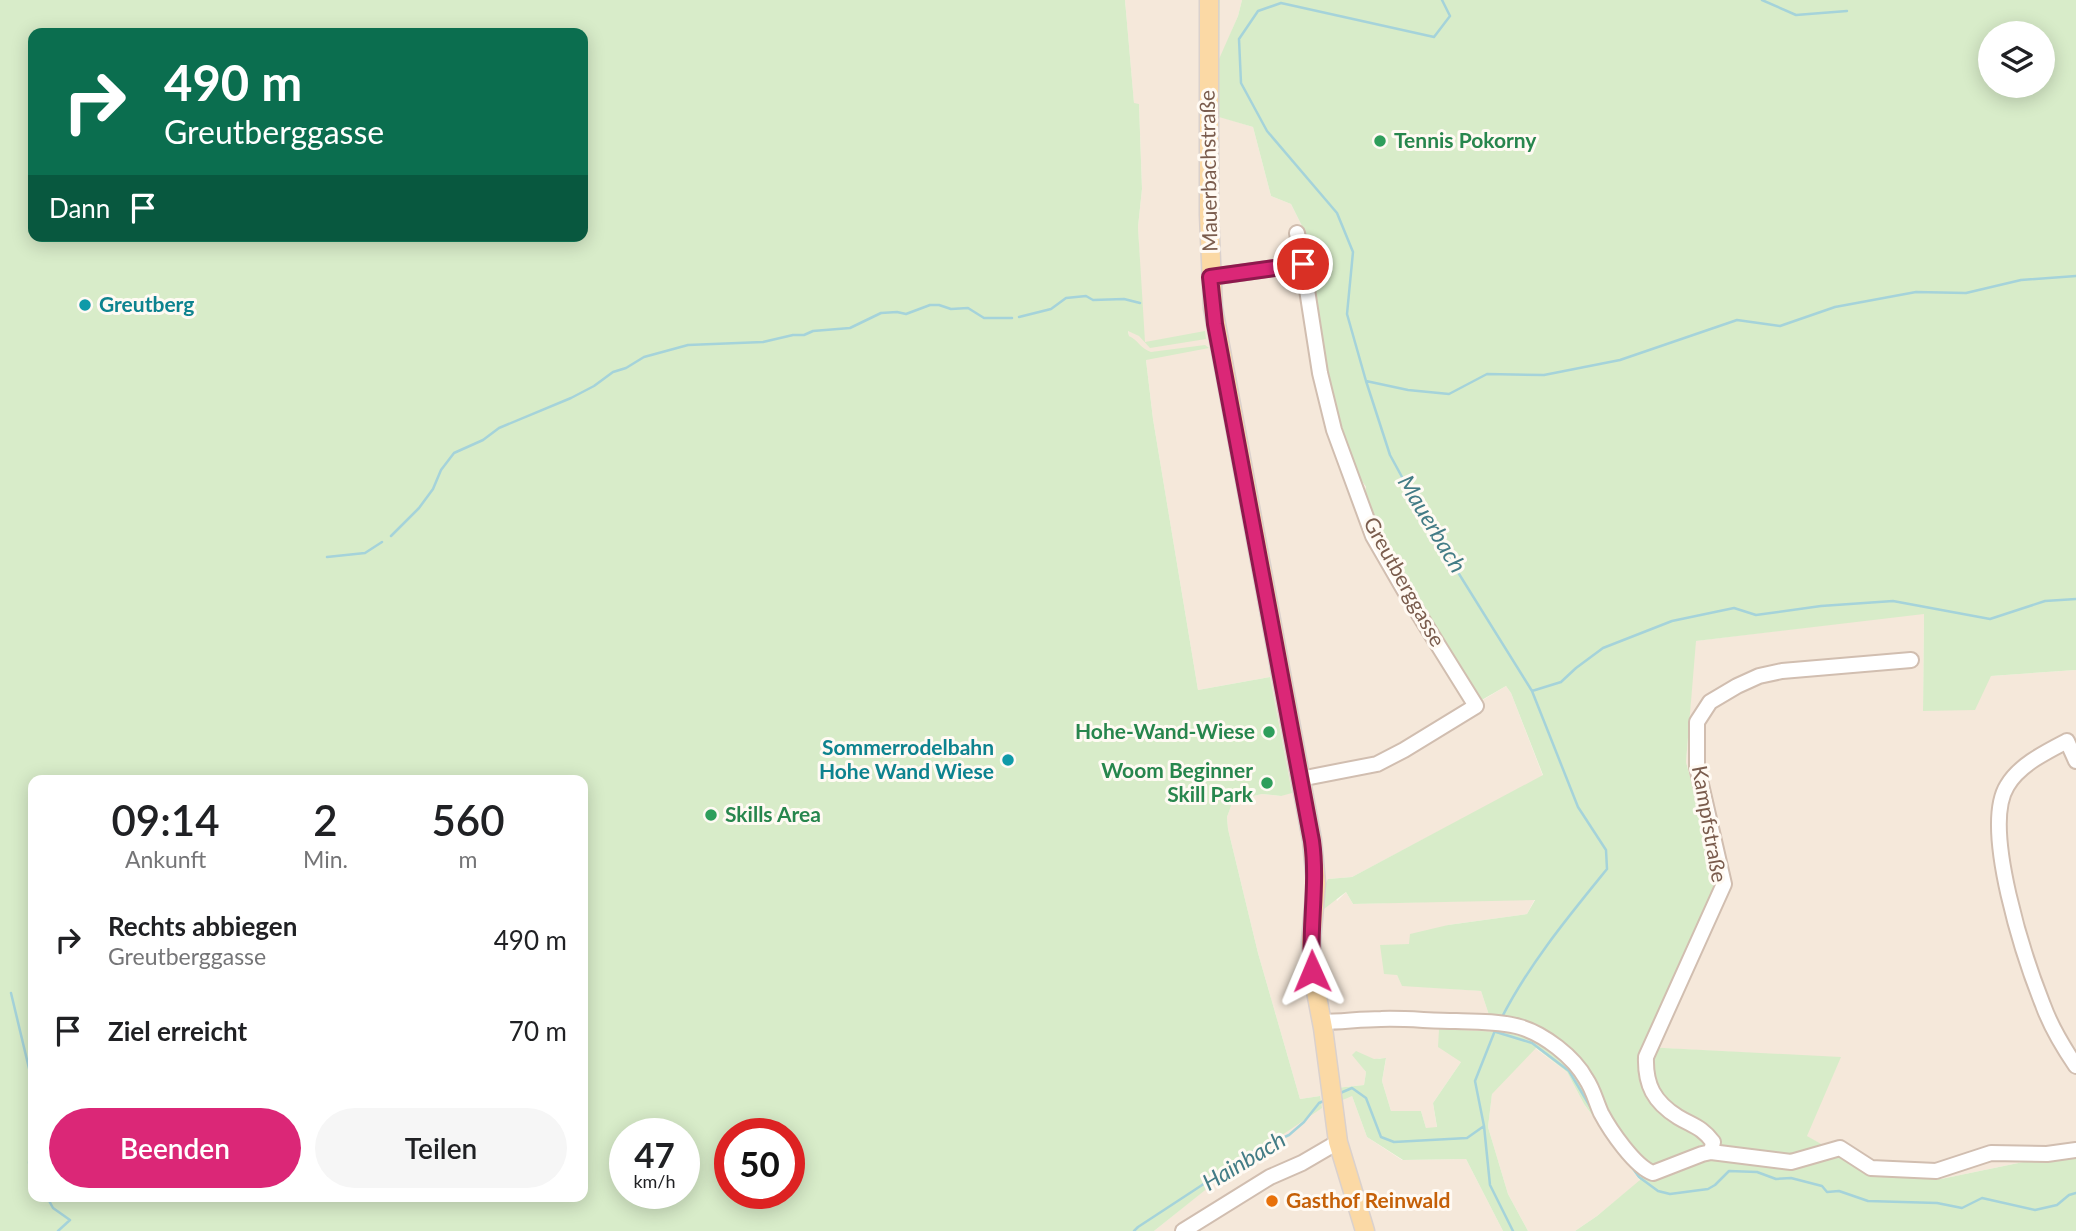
<!DOCTYPE html>
<html lang="de">
<meta charset="utf-8">
<style>
body{margin:0;font-family:Lato,sans-serif;background:#f6f6f6;color:#202124;height:100vh;display:flex;flex-direction:column;font-size:26px;white-space:nowrap}
*{box-sizing:border-box;margin:0}
p{font-size:23px;color:#757577}
.icon{flex:none;width:38px;height:38px;fill:none;stroke:currentColor;stroke-width:2;stroke-linecap:round;stroke-linejoin:round}
.map{position:relative;flex:1;overflow:hidden}
.side{position:absolute;left:28px;top:775px;width:560px;height:427px;display:flex;flex-direction:column;background:#fff;border-radius:14px;box-shadow:0 4px 18px #0003}
.side>*{flex:none}
.top-card{position:absolute;left:28px;top:28px;width:560px;height:214px;border-radius:14px;box-shadow:0 4px 18px #0003;background:#0b6e4f;color:#fff;overflow:hidden}
.buttons{position:absolute;left:1978px;top:21px;display:grid;gap:14px}
.buttons a{display:grid;place-items:center;width:77px;height:77px;border-radius:50%;background:#fff;box-shadow:0 4px 18px #0003;font-size:35px}
.speed{position:absolute;left:609px;top:1118px;display:flex;gap:14px;font-size:35px;font-weight:700;text-align:center}
.speed>*{display:grid;place-content:center;width:91px;height:91px;border-radius:50%;background:#fff;box-shadow:0 4px 18px #0003;line-height:1}
.speed small{font-size:18px;font-weight:400}
.speed .limit{border:10px solid #d22;background:#fff;color:#111}
.pin{position:absolute;display:grid;place-items:center;width:60px;height:60px;color:#fff;margin:-30px;border:4px solid #fff;border-radius:50%;box-shadow:0 2px 7px #0007}
.me{position:absolute;width:77px;margin:-38px;rotate:359deg;stroke-linejoin:round;filter:drop-shadow(0 0 5px #0008)}
.turn{display:flex;align-items:center;gap:24px;height:147px;padding:0 21px;font-size:32px}
.turn .icon{width:91px;height:91px;stroke-width:2.5}
.turn b{display:block;font-size:49px;line-height:60px}
.then{display:flex;align-items:center;height:66px;padding:0 21px;background:#0003;gap:14px;font-size:26px}
.eta{display:flex;justify-content:space-evenly;align-items:center;height:119px;text-align:center}
.eta b{font-size:42px;font-weight:600;line-height:49px}
.primary-button{display:flex;gap:14px;margin-top:auto;padding:14px 21px}
.primary-button a{flex:1;height:80px;border-radius:42px;background:#db2777;color:#fff;font-size:28px;font-weight:600;line-height:80px;text-align:center}
.primary-button a+a{background:#f6f6f6;color:#202124}
ul{padding:0;list-style:none}
li{display:flex;align-items:center;gap:21px;height:91px;padding:0 21px}
li div{flex:1}
li b{display:block;font-size:26px}
li em{font-style:normal}
.map>svg:first-child{display:block}
.residential{fill:#f5e8da}
.green{fill:#d8ecc9;fill-rule:evenodd}
.lines{fill:none;stroke-linecap:round;stroke-linejoin:round}
.stream{stroke:#a5d3da;stroke-width:2.5}
.minor-casing{stroke:#d1beb0;stroke-width:18}
.major-casing{stroke:#dad1cd;stroke-width:21}
.minor{stroke:#fff;stroke-width:14}
.major{stroke:#fbd9a5;stroke-width:18}
.route-casing{stroke:#8e194d;stroke-width:18}
.route{stroke:#db2777;stroke-width:12}
.leisure-dot{fill:#2e9e5b;stroke:#fffaf3;stroke-width:2.5}
.culture-dot{fill:#0f9aa8;stroke:#fffaf3;stroke-width:2.5}
.food-dot{fill:#e8710a;stroke:#fffaf3;stroke-width:2.5}
.labels{text-anchor:middle;stroke-width:6;stroke-linejoin:round;paint-order:stroke}
.leisure-label{font-size:21px;font-weight:bold;fill:#27864d;stroke:#fffaf3;text-anchor:start}
.street-label{font-size:21px;fill:#7a5c4d;stroke:#fffaf3}
.culture-label{font-size:21px;font-weight:bold;fill:#0d838f;stroke:#fffaf3;text-anchor:start}
.food-label{font-size:21px;font-weight:bold;fill:#c56008;stroke:#fffaf3;text-anchor:start}
.water-label{font-size:23px;font-style:italic;fill:#437c86;stroke:#fffaf3}
</style>
<div class="map">
<svg width="2076" height="1231" viewBox="0 0 2076 1231">
<rect width="100%" height="100%" fill="#fdf6ec"/>
<path class="residential" d="M1125 0H1242L1238 16 1219 61 1218 116 1253 127 1271 196 1291 204 1302 226 1319 334 1354 470 1366 488 1364 503 1481 701 1506 686 1511 693 1543 776 1352 877 1328 879 1337 901 1346 892 1353 904 1535 899 1527 914 1448 925 1410 944 1397 975 1402 985 1481 991 1489 1015 1506 1020 1502 1032 1461 1062 1433 1103 1437 1128H1426L1421 1111H1391L1382 1081 1386 1059 1380 1058 1374 1060 1353 1055 1366 1072 1364 1085 1336 1088 1352 1096 1367 1137 1402 1160 1466 1159 1503 1231H1154L1320 1096 1300 1099 1258 953 1228 829 1227 817 1233 801 1262 794 1281 796 1270 677 1198 690 1153 419 1146 360 1131 346 1128 330 1140 268 1138 227 1142 189 1139 104H1134Z
M1924 613 1923 711 1991 676 2076 670V1151L1941 1179 1878 1176 1806 1136 1840 1058 1644 1047 1719 883 1686 762 1695 641Z
M1535 1048 1567 1072 1584 1104 1640 1181 1597 1216 1575 1231H1528L1508 1194 1488 1127 1492 1093Z"/>
<path class="green" d="M0 0H1125L1134 103 1139 104 1142 189 1138 227 1145 342 1205 331 1206 339 1150 348 1139 336 1128 331 1129 336C1138 340 1141 349 1151 352L1205 345 1209 348 1146 360 1153 419 1198 690 1270 677 1292 793 1281 796 1262 794 1233 801 1227 817 1228 829 1258 953 1300 1099 1320 1096 1322 1108 1229 1171 1154 1231H0ZM33 33H583V236H33ZM33 780H583V1197H33ZM625 1134H684V1194H625ZM730 1134H789V1194H730Z
M1214 0H1220L1219 59 1238 16 1242 0H2076V670L1991 676 1975 710 1923 711 1924 614 1696 641 1686 762 1719 883 1645 1047 1841 1057 1807 1136 1878 1176 1941 1179 2076 1151V1231H1575L1597 1216 1640 1180 1584 1104 1567 1072 1536 1048 1492 1094 1488 1127 1508 1194 1528 1231H1503L1466 1159 1403 1160 1367 1137 1352 1096 1338 1102 1336 1088 1364 1085 1366 1072 1352 1055 1356 1051 1374 1059 1386 1058 1382 1081 1391 1111H1421L1426 1128 1437 1127 1433 1103 1461 1062 1438 1047 1439 1029 1501 1032 1506 1020 1489 1015 1481 991 1402 986 1397 975 1384 974 1380 945 1409 944 1410 934 1448 925 1527 914 1535 900 1353 904 1346 892 1324 909 1323 889 1328 879 1352 877 1543 775 1511 693 1506 686 1480 701 1377 536 1364 503 1366 487 1354 470 1335 417 1319 334 1302 226 1291 204 1271 196 1253 127 1219 117V154H1215V83H1219V61L1214 59ZM1990 33H2042V86H1990Z"/>
<g class="lines">
<path class="stream" d="M1442 0 1450 16 1434 37 1281 3 1258 11 1239 39 1241 83 1267 131 1337 213 1353 252 1347 314 1366 381 1390 455 1426 521 1532 691 1578 807 1606 850 1607 869C1568 917 1529 964 1501 1019
M1762 0 1796 15 1847 11
M1019 317 1051 309 1066 298 1086 296 1093 300 1124 299 1140 303
M1366 381 1408 390 1449 394 1487 374 1544 375 1620 360 1737 320 1780 326 1835 307 1916 292 1966 293 2021 280 2076 276
M391 536 419 508 433 489 441 470 454 453 483 440 499 428 571 398 594 386 613 372 626 368 644 357 688 345 763 342 793 335H804L813 331 850 328 881 313 897 312 906 314 930 305H939L951 309 968 308 984 318H1012
M327 557 365 553 382 542
M1532 691 1561 682 1576 668 1603 648 1672 621 1734 608 1756 615 1821 606 1893 601 1990 619 2045 601 2076 599
M11 993 33 1085
M1496 1028 1475 1081 1484 1126 1490 1185 1513 1231
M1496 1032 1532 1043 1569 1071 1594 1113
M1338 1094 1352 1088 1366 1098 1381 1137 1394 1142 1467 1138 1484 1126
M33 1114 29 1163 33 1171
M1628 1162 1639 1177 1658 1191 1670 1194 1708 1189 1715 1185 1729 1171 1757 1172 1776 1179 1791 1178 1822 1186 1827 1192 1839 1191 1868 1201 1937 1203 1962 1208 1982 1198 2035 1210 2057 1205 2069 1195 2076 1193
M47 1197 53 1208 70 1220 58 1231
M1134 1231 1138 1227 1254 1151 1289 1135 1304 1122 1319 1103 1326 1100"/>
<g class="minor-casing">
<path id="minor" d="M1297 233 1303 264
M1211 277 1303 264 1320 373 1334 430 1373 536 1410 600 1476 706 1404 750 1377 764 1300 779
M2076 761 2067 741C2046 752 2019 765 2007 786 1981 828 2025 960 2043 1005 2051 1027 2063 1047 2076 1066
M1322 1022C1341 1022 1361 1019 1381 1019 1405 1018 1431 1021 1456 1021 1476 1022 1500 1021 1520 1027 1544 1034 1574 1057 1586 1079 1593 1089 1596 1102 1601 1113 1610 1130 1635 1167 1653 1173L1702 1154 1711 1152 1791 1162 1840 1148 1871 1168 1936 1171 1991 1153 2047 1154 2076 1150
M1711 1152 1713 1142C1702 1127 1693 1126 1678 1117 1654 1102 1645 1085 1646 1057L1724 884 1697 767V722L1710 702 1737 686 1759 676 1782 671 1911 660
M1183 1231 1270 1177 1302 1163 1338 1142"/>
</g>
<g class="major-casing">
<path id="major" d="M1209 0V214L1213 308 1312 840 1316 883 1311 942 1314 981 1323 1028 1338 1142 1365 1231"/>
</g>
<use href="#minor" class="minor"/>
<use href="#major" class="major"/>
</g>
<g class="lines">
<g class="route-casing">
<path id="route" d="M1303 264 1210 277 1215 324 1312 841C1318 884 1309 927 1312 971"/>
</g>
<use href="#route" class="route"/>
</g>
<g class="leisure-dot">
<circle cx="1380" cy="141" r="7"/>
<circle cx="1269" cy="732" r="7"/>
<circle cx="1267" cy="783" r="7"/>
<circle cx="711" cy="815" r="7"/>
</g>
<g class="culture-dot">
<circle cx="85" cy="305" r="7"/>
<circle cx="1008" cy="760" r="7"/>
</g>
<circle class="food-dot" cx="1272" cy="1201" r="7"/>
<g class="labels">
<g class="leisure-label">
<text x="1394" y="148">Tennis Pokorny</text>
<text x="1255" y="739" text-anchor="end">Hohe-Wand-Wiese</text>
<text x="1253" y="778" text-anchor="end">Woom Beginner<tspan x="1253" dy="24">Skill Park</tspan></text>
<text x="725" y="822">Skills Area</text>
</g>
<g class="street-label">
<text transform="translate(1209 171) rotate(-91)" y="7">Mauerbachstraße</text>
<text transform="translate(1404 582) rotate(61)" y="7">Greutberggasse</text>
<text transform="translate(1709 824) rotate(80)" y="7">Kampfstraße</text>
</g>
<g class="culture-label">
<text x="99" y="312">Greutberg</text>
<text x="994" y="755" text-anchor="end">Sommerrodelbahn<tspan x="994" dy="24">Hohe Wand Wiese</tspan></text>
</g>
<g class="food-label">
<text x="1286" y="1208">Gasthof Reinwald</text>
</g>
<g class="water-label">
<text transform="translate(1432 524) rotate(59)" y="8">Mauerbach</text>
<text transform="translate(1244 1161) rotate(-31)" y="8">Hainbach</text>
</g>
</g>
</svg>
<div class="buttons">
<a><svg class="icon" aria-label="layers" viewBox="0 0 24 24"><path d="M12 4l9 5-9 5-9-5zM3 14l9 5 9-5"/></svg></a>
</div>
<div class="speed"><div>47<small>km/h</small></div><div class="limit">50</div></div>
<div class="pin" style="left:1303px;top:264px;background:#d93025"><svg class="icon" aria-label="arrive" viewBox="0 0 24 24"><path d="M6 21V4h12l-3 4 3 4H6"/></svg></div>
<svg class="me" style="left:1312px;top:971px" viewBox="-20 -20 40 40"><path d="M0-17L14 15 0 8-14 15z" fill="#db2777" stroke="#fff" stroke-width="4"/></svg>
<div class="top-card">
<div class="turn"><svg class="icon" aria-label="right" viewBox="0 0 24 24"><path d="M7 20v-9h11M14 6l5 5-5 5"/></svg><div><b>490 m</b>Greutberggasse</div></div>
<div class="then">Dann<svg class="icon" aria-label="arrive" viewBox="0 0 24 24"><path d="M6 21V4h12l-3 4 3 4H6"/></svg></div>
</div>
<section class="side">
<div class="eta">
<div><b>09:14</b><p>Ankunft</p></div>
<div><b>2</b><p>Min.</p></div>
<div><b>560</b><p>m</p></div>
</div>
<ul>
<li><svg class="icon" aria-label="right" viewBox="0 0 24 24"><path d="M7 20v-9h11M14 6l5 5-5 5"/></svg><div><b>Rechts abbiegen</b><p>Greutberggasse</p></div><em>490 m</em></li>
<li><svg class="icon" aria-label="arrive" viewBox="0 0 24 24"><path d="M6 21V4h12l-3 4 3 4H6"/></svg><div><b>Ziel erreicht</b></div><em>70 m</em></li>
</ul>
<div class="primary-button"><a>Beenden</a><a>Teilen</a></div>
</section>
</div>
